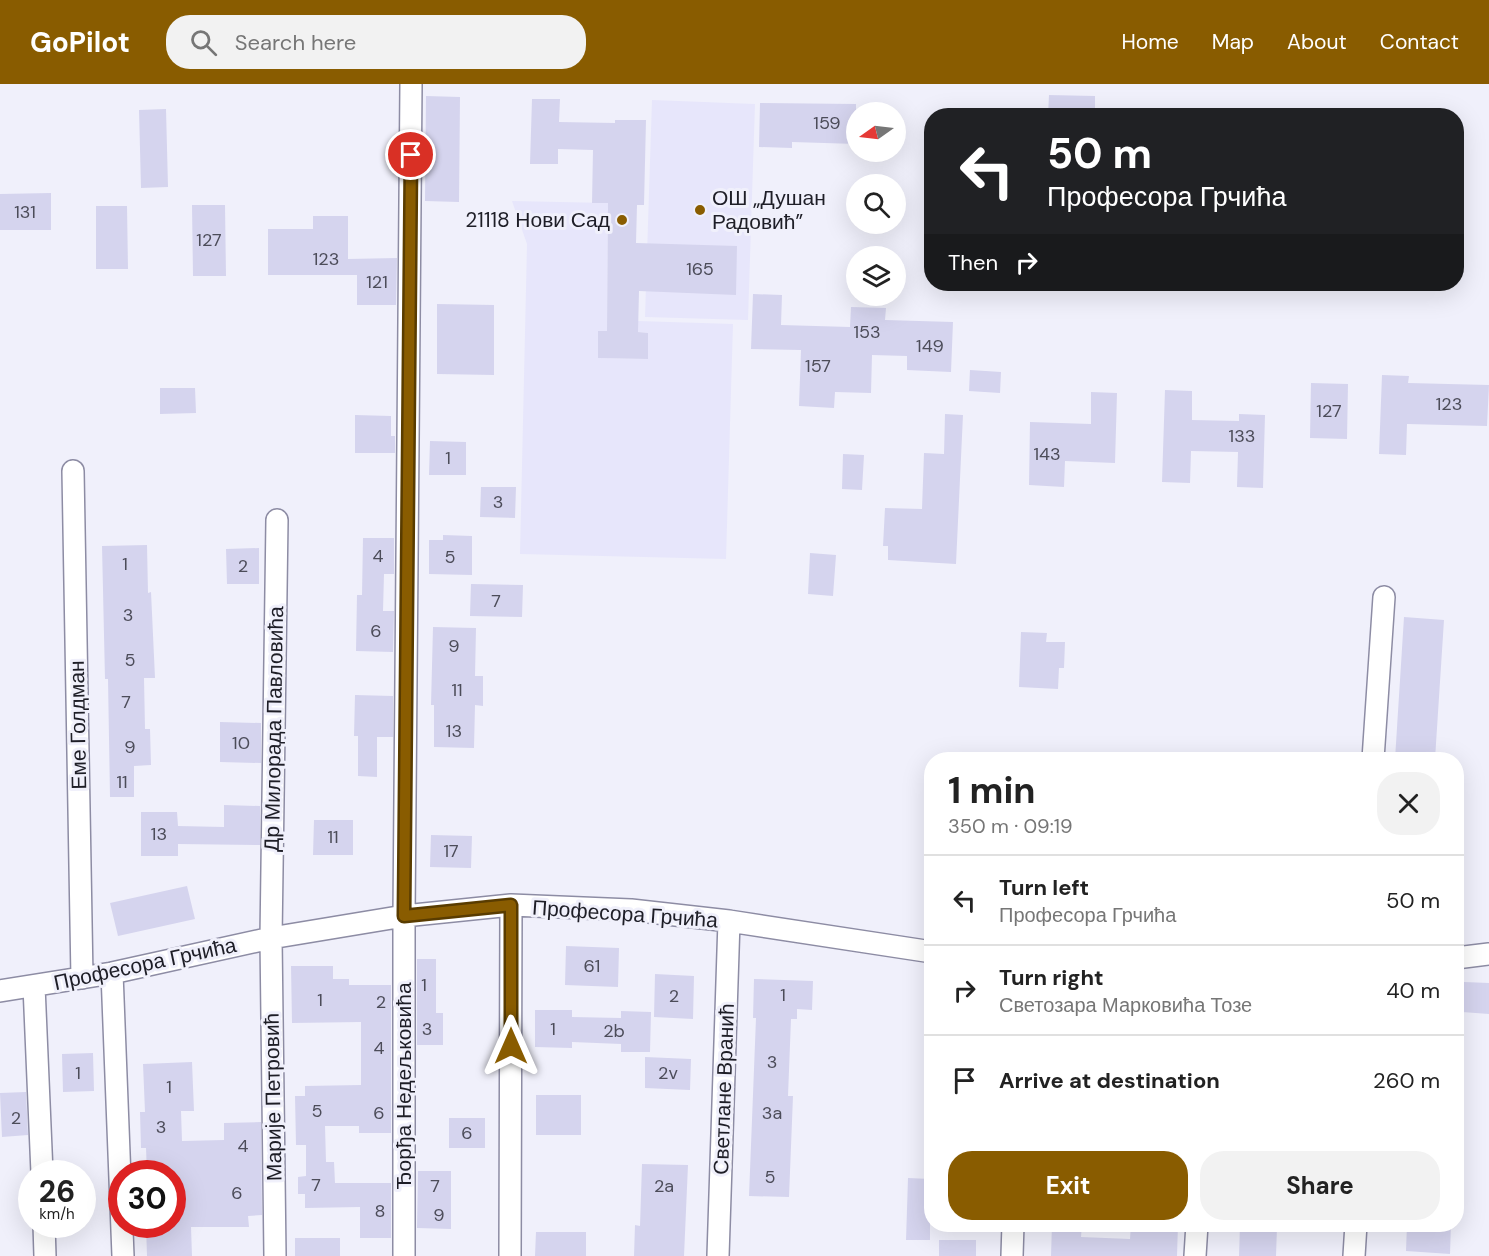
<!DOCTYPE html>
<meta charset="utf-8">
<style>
body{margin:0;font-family:"DM Sans",sans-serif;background:#f2f2f2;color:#222;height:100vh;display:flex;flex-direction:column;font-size:22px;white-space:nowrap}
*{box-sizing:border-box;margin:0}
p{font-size:20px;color:#767676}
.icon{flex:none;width:33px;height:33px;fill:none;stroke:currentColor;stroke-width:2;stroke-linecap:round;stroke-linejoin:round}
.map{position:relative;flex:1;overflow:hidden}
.side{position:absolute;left:924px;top:668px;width:540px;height:480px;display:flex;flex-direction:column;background:#fff;border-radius:24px;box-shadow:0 6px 24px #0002}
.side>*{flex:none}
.banner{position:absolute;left:924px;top:24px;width:540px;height:183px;border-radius:24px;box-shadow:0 6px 24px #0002;background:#202124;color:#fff;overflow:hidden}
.needle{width:39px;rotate:256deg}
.controls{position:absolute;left:846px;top:18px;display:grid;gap:12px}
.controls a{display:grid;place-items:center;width:60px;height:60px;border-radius:50%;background:#fff;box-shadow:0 6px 24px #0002;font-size:30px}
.speed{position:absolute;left:18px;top:1076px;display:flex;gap:12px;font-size:30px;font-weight:700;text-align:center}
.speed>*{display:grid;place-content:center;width:78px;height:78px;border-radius:50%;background:#fff;box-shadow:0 6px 24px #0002;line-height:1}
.speed small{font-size:15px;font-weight:400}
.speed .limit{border:9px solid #d22;background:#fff;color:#111}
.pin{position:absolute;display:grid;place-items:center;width:51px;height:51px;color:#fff;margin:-26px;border:3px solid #fff;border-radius:50%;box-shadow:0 2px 6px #0007}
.me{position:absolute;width:66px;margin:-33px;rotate:0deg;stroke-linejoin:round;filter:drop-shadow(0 0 4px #0008)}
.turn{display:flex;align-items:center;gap:21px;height:126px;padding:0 24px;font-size:27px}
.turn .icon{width:78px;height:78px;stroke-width:2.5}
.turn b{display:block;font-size:42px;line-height:51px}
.then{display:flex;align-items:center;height:57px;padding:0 24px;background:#0003;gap:12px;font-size:22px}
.round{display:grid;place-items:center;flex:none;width:63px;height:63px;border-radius:24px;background:#f2f2f2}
.overview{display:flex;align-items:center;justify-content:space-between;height:102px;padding:0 24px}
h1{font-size:36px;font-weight:700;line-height:45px}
.cta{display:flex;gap:12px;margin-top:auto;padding:12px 24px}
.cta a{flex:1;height:69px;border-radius:24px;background:#895c00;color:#fff;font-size:24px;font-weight:700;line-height:69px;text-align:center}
.cta a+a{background:#f2f2f2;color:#222}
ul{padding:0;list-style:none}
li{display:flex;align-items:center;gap:18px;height:90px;padding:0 24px;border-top:2px solid #e0e0e0}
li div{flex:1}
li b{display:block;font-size:22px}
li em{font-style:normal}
header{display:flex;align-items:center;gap:36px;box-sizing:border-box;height:84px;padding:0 30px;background:#895c00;color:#fff}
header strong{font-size:28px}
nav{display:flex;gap:33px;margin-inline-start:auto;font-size:21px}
.search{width:420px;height:54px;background:#f2f2f2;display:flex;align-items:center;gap:15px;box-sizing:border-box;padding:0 21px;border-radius:24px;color:#767676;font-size:22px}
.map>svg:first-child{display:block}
.built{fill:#e7e6fb}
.building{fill:#d5d4ee}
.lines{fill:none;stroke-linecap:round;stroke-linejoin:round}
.minor-casing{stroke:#8d8ca4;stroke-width:24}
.minor{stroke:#fff;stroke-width:21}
.route-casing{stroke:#593c00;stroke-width:15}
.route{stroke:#895c00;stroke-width:10}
.poi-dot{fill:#895c00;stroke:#f0f0fb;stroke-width:2}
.labels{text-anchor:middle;stroke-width:6;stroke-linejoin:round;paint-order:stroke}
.number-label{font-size:18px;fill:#4c4c59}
.poi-label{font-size:21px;fill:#1e1e27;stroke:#f0f0fb;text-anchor:start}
.street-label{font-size:21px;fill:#1e1e27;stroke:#f0f0fb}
</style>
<header>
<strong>GoPilot</strong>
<div class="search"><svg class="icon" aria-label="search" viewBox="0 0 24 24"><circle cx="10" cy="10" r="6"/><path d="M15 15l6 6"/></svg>Search here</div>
<nav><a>Home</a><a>Map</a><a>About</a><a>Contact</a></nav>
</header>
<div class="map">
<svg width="1489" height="1172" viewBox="0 0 1489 1172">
<rect width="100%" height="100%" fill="#f0f0fb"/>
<path class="built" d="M652 16 755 20 748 236 645 233Z
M512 117 608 119 607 247H598V274L648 275V249L638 248V237L733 240 726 475 520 470 527 160Z"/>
<path class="building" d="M1049 11 1095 12V32H1048Z
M426 12 460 13 459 118 425 117Z
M532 15H560L559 38 615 39V36H646L644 121H637L636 159 737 162 736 211 639 207 638 248 648 249V275L598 274V247H607L608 119H592L593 66 558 65V80H530Z
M760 19 856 20V60L792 58V64L759 63Z
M166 25 168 103 141 104 139 26Z
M51 109V146H0V110Z
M192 121H225L226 192H193Z
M96 122H127L128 185H96Z
M313 132H348V175L397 174 396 221H357V191H268V145H313Z
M753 210 782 211 781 241 850 243 851 223 886 224 885 236 953 238 951 288 907 286V272L872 271 871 309 835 308 834 324 799 322 801 266 751 265Z
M437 220 494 221V291L437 290Z
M970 286 1001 288 1000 309 969 307Z
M1382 291 1409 292 1408 299 1489 301 1487 342 1407 340 1406 371 1379 370Z
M1311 299 1348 300 1347 355 1310 354Z
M160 304H195L196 329 160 330Z
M1165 306 1192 307V336L1239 337V330L1265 331 1263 404 1237 403 1238 368 1191 367 1190 399 1162 398Z
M1091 308 1117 309 1115 379 1065 377 1064 403 1029 401 1030 338 1091 340Z
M945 330 963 331 956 480 888 476V462H883L885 424 922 425 924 369 944 370Z
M355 331 391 332V352H395V369H355Z
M430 357 466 358V391H429Z
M843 370 864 371 862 406 842 405Z
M481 403H516L515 434 480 433Z
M443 451 472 452V491L429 490V456H443Z
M363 454H394V490H384L383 527H394L393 568 356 567 357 511H362Z
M147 461 148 509 151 508 155 594H144L145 645H150L151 681 134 682V713H110L108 595H105L102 462Z
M259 464V500H227L226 465Z
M810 469 836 471 833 512 808 510Z
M471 500 523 501 522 533 470 532Z
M1404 533 1444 536 1435 675H1395Z
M433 543 476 544 475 592H483V622L475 621 474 664 434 663V621H431Z
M1021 548 1047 549 1046 558H1065L1064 584H1059L1058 605 1019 603Z
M355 611 393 612V653H377V693L358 692V652H354Z
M220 638 261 639V679L220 678Z
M224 721 260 722V761L178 760V772H141V728H177L178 742 224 743Z
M314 736H353V771H313Z
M431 751 472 752 471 784 430 783Z
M187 802 195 835 118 852 110 819Z
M566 862 619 864 618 903 565 901Z
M417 875H436V929H443V961H417Z
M291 882H333V895H349V901H391V1049H359V1042H325L326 1078H334L335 1099H391V1154H360V1123L305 1124V1110H298V1093L306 1092V1061H296L295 1012H305V1002L361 1001V938L292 939Z
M655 890 694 892 693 935 654 933Z
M754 895 813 897 812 926 797 925V935H791L788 1012H793L789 1113 749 1112 756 934H753Z
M1464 898 1489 899V930L1462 928Z
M535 926H572V933L621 934V927L651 928 650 968H621V960L572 958V964L535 963Z
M93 969 94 1007 63 1008 62 970Z
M645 973 691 975 690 1006 645 1004Z
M192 978 194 1027H181L182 1057 224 1056V1039L261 1038 262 1131 248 1132 249 1143H191L192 1172H147L146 1141 172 1140V1089H147L146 1064H141L140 1028H145L143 980Z
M26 1008 28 1051 2 1053 0 1009Z
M536 1011H581V1051H536Z
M449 1034H485V1064H449Z
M642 1080 688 1081 684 1172H634L635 1141 640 1142Z
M418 1087H451V1145L417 1144Z
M908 1094 930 1095V1156H906Z
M1052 1140H1082L1081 1153 1130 1155 1131 1140H1178L1177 1172H1051Z
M1407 1140H1451L1450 1170 1406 1167Z
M1240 1141 1277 1143 1276 1172H1239Z
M536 1148H586V1172H535Z
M295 1154H340V1172H295Z
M939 1156H976V1172H939Z"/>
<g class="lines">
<g class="minor-casing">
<path id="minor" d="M73 387 82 894
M1373 675 1384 513
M1456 874 1489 870
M112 889 123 1172
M34 902 42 1089
M0 907 112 889 271 854 404 832 511 821 631 826 729 837 932 868
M44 1140 45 1172
M275 1172 271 854 277 436
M404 1172V832L411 0
M510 1172 511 821
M718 1172 729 837
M1012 1172 1013 1140
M1195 1172 1197 1140
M1354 1172 1356 1140"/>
</g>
<use href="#minor" class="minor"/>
</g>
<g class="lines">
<g class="route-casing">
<path id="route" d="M411 71 404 832 511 821V962"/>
</g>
<use href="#route" class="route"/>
</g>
<g class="poi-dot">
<circle cx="700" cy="126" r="6"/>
<circle cx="622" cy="136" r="6"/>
</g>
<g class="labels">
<g class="number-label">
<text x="827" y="45">159</text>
<text x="25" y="134">131</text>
<text x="209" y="162">127</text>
<text x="326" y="181">123</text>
<text x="700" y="191">165</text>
<text x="377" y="204">121</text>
<text x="867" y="254">153</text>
<text x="930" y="268">149</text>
<text x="818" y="288">157</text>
<text x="1449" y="326">123</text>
<text x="1329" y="333">127</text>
<text x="1242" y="358">133</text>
<text x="1047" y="376">143</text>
<text x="448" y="380">1</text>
<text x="498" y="424">3</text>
<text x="378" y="478">4</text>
<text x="450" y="479">5</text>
<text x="125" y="486">1</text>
<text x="243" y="488">2</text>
<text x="496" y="523">7</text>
<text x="128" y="537">3</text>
<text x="376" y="553">6</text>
<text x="454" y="568">9</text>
<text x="130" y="582">5</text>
<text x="457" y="612">11</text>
<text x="126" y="624">7</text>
<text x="454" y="653">13</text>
<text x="241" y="665">10</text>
<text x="130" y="669">9</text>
<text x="122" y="704">11</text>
<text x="159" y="756">13</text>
<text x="333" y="759">11</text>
<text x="451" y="773">17</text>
<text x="592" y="888">61</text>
<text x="424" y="907">1</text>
<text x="783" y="917">1</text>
<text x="674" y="918">2</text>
<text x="320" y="922">1</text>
<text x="381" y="924">2</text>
<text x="427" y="951">3</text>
<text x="553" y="951">1</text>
<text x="614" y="953">2b</text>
<text x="379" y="970">4</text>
<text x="772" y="984">3</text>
<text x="78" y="995">1</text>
<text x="668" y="995">2v</text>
<text x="169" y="1009">1</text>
<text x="317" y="1033">5</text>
<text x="379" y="1035">6</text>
<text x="772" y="1035">3a</text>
<text x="16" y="1040">2</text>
<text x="161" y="1049">3</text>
<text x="467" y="1055">6</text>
<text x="243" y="1068">4</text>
<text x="770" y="1099">5</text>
<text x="316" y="1107">7</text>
<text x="435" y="1108">7</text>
<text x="664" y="1108">2a</text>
<text x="237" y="1115">6</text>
<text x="380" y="1133">8</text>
<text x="439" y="1137">9</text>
</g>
<g class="poi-label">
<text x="712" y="121">ОШ „Душан<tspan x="712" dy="24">Радовић”</tspan></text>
<text x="610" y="143" text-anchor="end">21118 Нови Сад</text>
</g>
<g class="street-label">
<text transform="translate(78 641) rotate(-91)" y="7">Еме Голдман</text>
<text transform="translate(274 645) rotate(-89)" y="7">Др Милорада Павловића</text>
<text transform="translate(625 830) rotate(4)" y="7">Професора Грчића</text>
<text transform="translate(145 880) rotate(-12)" y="7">Професора Грчића</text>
<text transform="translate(404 1002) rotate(-90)" y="7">Ђорђа Недељковића</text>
<text transform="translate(724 1005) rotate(-88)" y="7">Светлане Вранић</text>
<text transform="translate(273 1013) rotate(-91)" y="7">Марије Петровић</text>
</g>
</g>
</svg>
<div class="controls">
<a><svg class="needle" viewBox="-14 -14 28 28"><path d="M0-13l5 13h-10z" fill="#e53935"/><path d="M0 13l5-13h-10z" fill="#767676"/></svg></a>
<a><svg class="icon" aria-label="search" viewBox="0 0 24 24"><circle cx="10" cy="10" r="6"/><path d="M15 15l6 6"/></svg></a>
<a><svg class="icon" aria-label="layers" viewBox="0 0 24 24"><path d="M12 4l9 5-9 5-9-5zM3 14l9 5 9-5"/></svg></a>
</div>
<div class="speed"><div>26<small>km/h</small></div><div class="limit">30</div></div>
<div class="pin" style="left:411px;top:71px;background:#d93025"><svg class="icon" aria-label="arrive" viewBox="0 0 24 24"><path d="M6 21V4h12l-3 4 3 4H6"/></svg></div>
<svg class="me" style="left:511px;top:962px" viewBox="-20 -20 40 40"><path d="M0-17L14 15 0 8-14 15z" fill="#895c00" stroke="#fff" stroke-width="4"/></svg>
<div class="banner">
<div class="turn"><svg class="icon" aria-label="left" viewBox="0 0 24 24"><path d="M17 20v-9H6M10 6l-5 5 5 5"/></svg><div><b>50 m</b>Професора Грчића</div></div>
<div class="then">Then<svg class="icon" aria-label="right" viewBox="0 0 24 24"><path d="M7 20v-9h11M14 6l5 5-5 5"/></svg></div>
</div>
<section class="side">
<div class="overview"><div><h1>1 min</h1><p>350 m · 09:19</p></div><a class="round"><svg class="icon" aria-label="close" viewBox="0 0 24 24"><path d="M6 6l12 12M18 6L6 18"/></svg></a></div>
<ul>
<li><svg class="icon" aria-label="left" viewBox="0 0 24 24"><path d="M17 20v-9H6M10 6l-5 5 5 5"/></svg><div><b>Turn left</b><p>Професора Грчића</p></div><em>50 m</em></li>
<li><svg class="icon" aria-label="right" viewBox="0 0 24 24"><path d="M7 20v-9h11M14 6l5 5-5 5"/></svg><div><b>Turn right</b><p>Светозара Марковића Тозе</p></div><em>40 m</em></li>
<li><svg class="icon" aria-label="arrive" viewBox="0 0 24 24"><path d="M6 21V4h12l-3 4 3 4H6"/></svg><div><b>Arrive at destination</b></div><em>260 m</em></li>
</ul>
<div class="cta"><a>Exit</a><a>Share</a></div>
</section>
</div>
